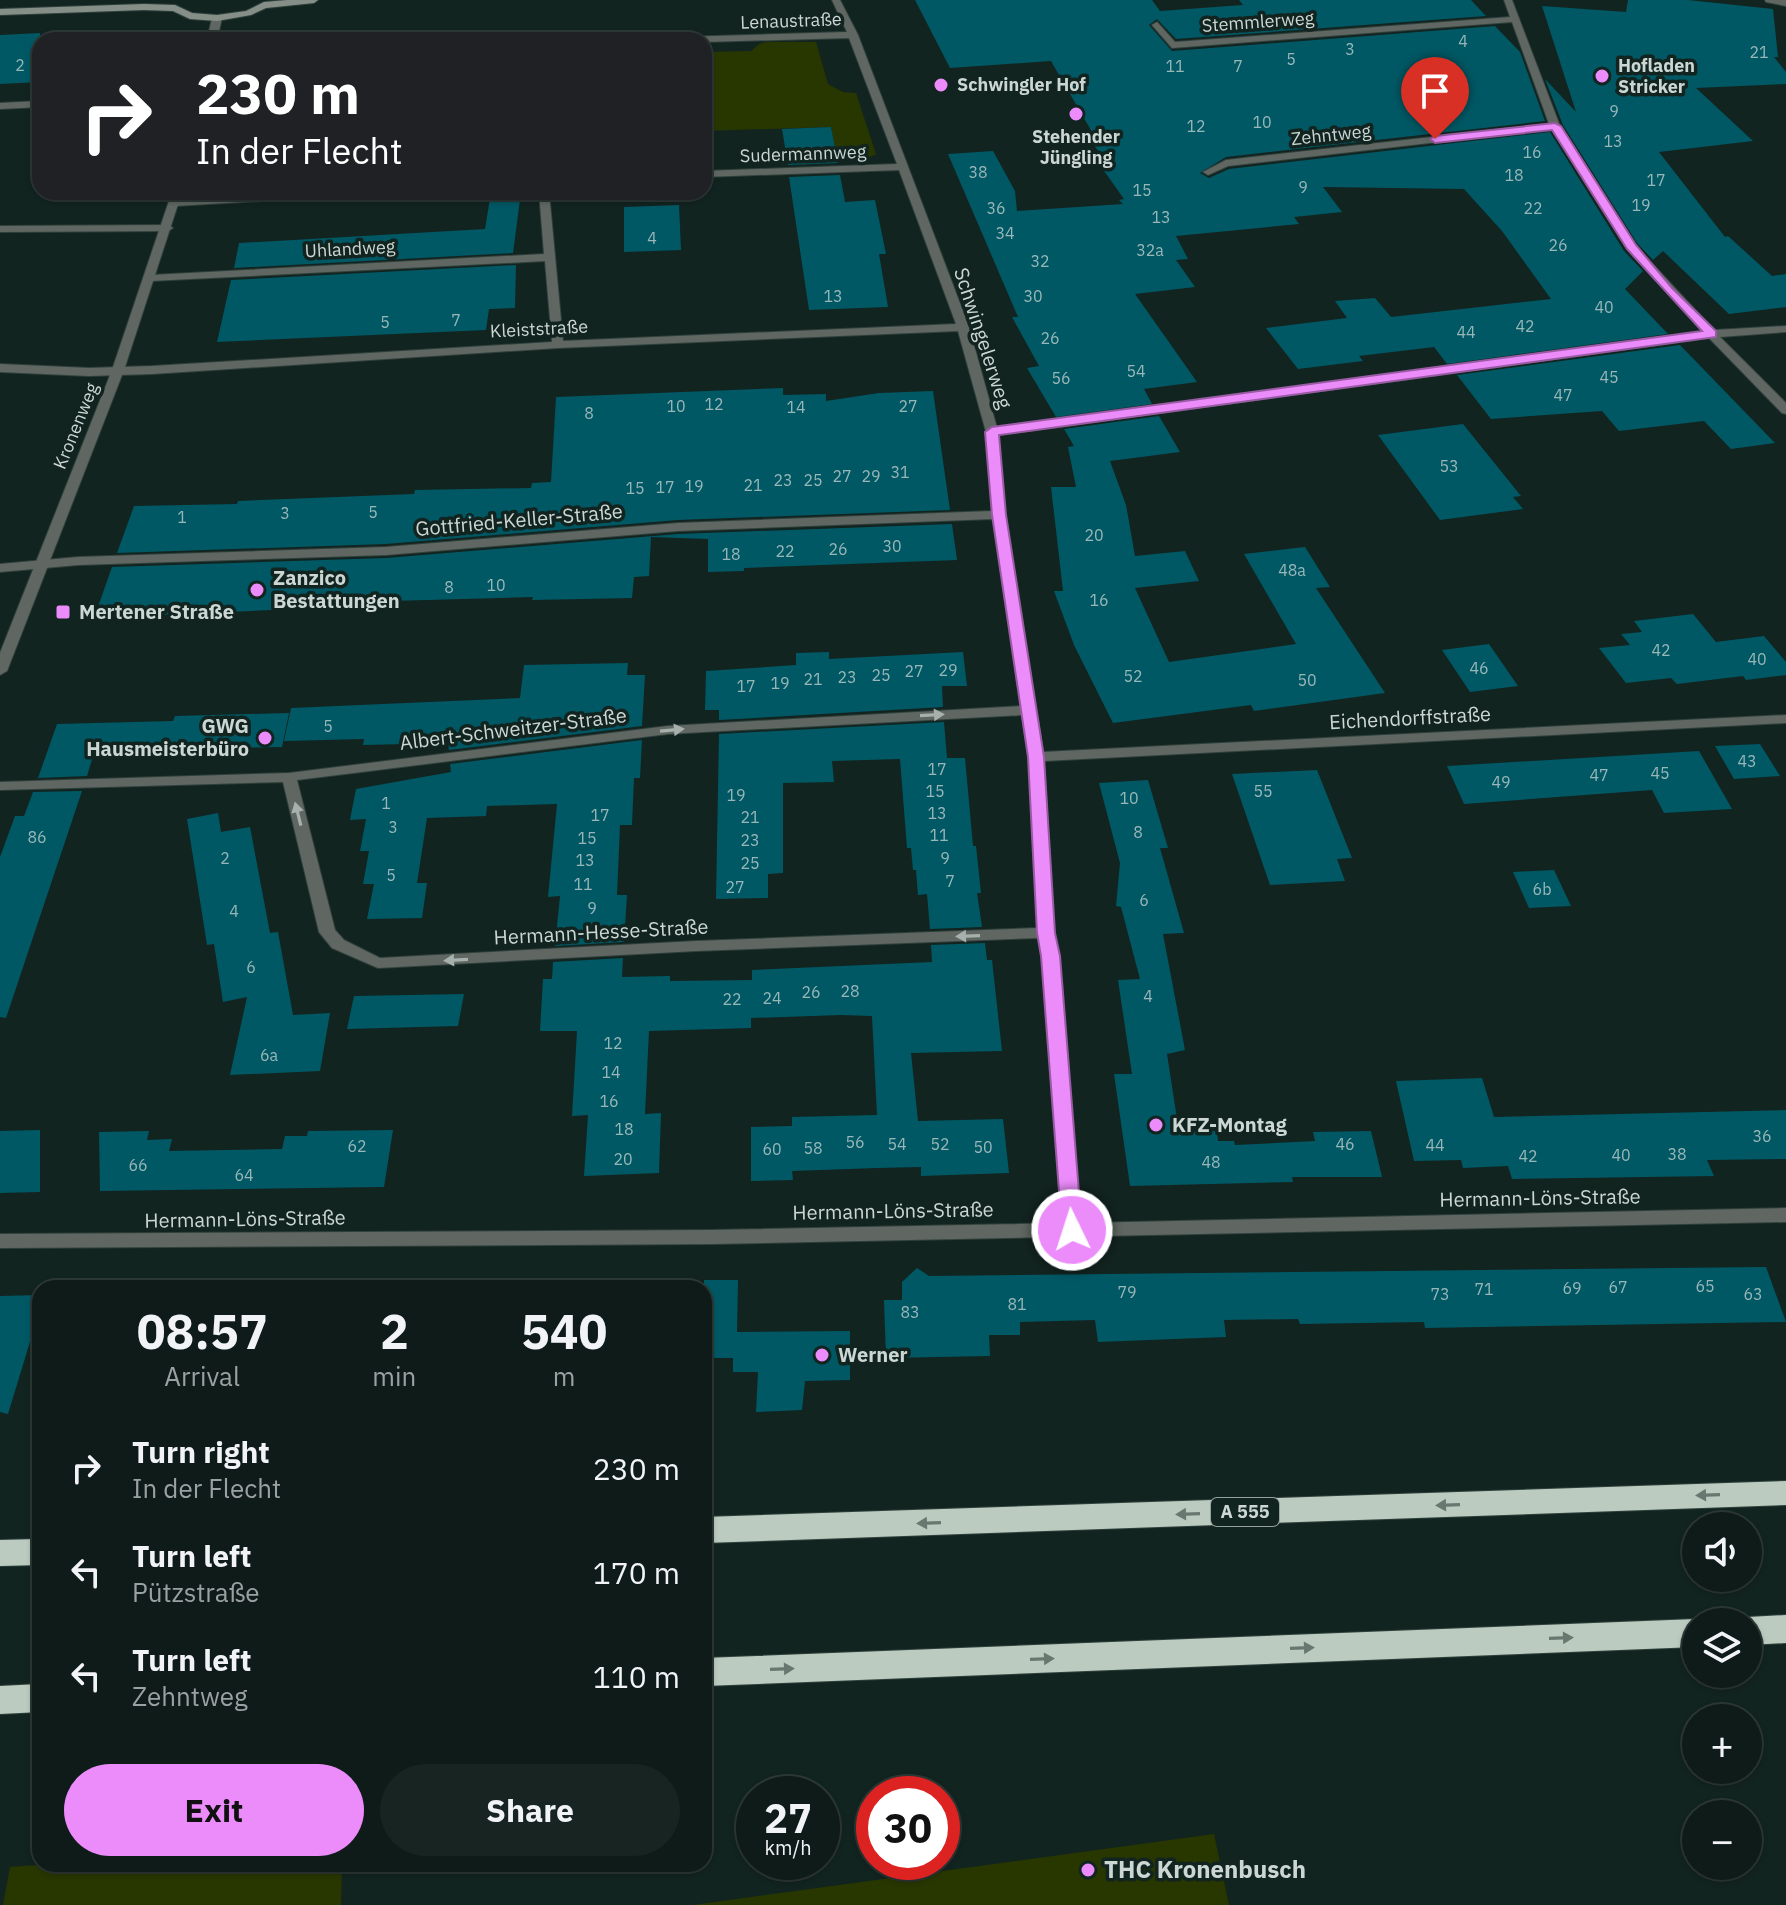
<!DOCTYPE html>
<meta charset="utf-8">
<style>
body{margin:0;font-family:"IBM Plex Sans",sans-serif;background:#172421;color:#f1f3f6;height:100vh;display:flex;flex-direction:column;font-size:30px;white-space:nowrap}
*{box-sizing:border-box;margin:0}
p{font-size:26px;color:#9ba1a2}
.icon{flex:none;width:44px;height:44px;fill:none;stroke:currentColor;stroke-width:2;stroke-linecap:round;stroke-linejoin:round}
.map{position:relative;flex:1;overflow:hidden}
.drawer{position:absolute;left:32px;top:1280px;width:680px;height:592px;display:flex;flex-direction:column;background:#0e1b18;border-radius:24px;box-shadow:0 2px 6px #0004,0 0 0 2px #2e3937}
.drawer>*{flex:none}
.banner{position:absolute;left:32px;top:32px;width:680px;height:168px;border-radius:24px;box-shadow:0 2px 6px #0004,0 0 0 2px #2e3937;background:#202124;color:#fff;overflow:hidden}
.fabs{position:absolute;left:1682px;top:1512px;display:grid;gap:16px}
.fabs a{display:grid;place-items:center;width:80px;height:80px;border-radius:50%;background:#0e1b18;box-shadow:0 2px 6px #0004,0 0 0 2px #2e3937;font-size:40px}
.speed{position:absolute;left:736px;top:1776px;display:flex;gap:16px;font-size:40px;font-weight:700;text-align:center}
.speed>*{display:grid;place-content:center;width:104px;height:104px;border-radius:50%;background:#0e1b18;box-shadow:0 2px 6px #0004,0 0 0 2px #2e3937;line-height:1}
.speed small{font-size:20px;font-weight:400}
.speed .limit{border:12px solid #d22;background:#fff;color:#111}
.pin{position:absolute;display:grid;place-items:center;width:68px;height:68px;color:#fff;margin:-82px -34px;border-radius:50% 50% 50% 0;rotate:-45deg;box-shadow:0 0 8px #0007}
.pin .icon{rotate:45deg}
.me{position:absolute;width:88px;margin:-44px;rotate:356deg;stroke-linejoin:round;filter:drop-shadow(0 0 6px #0008)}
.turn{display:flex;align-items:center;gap:28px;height:168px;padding:0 32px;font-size:36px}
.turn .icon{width:104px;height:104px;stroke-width:2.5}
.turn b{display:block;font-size:56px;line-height:68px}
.eta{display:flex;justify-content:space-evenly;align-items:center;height:136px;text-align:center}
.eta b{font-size:48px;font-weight:700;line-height:56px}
.cta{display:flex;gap:16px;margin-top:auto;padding:16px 32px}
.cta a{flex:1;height:92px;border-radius:48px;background:#ec8cfb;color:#111;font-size:32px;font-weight:700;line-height:92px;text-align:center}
.cta a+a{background:#172421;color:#f1f3f6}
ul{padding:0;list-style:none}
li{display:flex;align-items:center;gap:24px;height:104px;padding:0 32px}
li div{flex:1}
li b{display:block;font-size:30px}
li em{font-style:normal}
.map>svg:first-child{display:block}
.green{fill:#283700}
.building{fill:#005864}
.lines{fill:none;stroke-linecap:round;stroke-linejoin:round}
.minor-casing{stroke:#30413d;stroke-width:2}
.tertiary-casing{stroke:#30413d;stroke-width:2}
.secondary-casing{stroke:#30413d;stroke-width:2}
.motorway-casing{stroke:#30413d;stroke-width:2}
.minor{fill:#606762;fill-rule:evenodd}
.tertiary{fill:#606762;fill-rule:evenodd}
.secondary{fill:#858f87;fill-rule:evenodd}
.motorway{fill:#bbcbbf;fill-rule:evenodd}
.oneway{fill:#a6b0ac}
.oneway2{fill:#667870}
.route{fill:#ec8cfb;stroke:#995ba3;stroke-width:2}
.poi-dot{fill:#ec8cfb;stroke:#122420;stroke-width:3}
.labels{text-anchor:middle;stroke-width:7;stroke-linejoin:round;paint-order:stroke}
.number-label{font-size:16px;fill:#99b7b8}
.far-street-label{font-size:18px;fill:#ccd7d4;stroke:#122420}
.far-poi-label{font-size:18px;font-weight:bold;fill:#ccd7d4;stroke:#122420;text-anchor:start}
.shield{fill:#122420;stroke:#94a19e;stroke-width:2}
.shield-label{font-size:18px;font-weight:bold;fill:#ccd7d4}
.street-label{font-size:20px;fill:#ccd7d4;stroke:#122420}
.poi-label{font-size:20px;font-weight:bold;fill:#ccd7d4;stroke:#122420;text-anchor:start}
.near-poi-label{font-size:24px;font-weight:bold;fill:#ccd7d4;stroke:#122420;text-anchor:start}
</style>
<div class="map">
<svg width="1786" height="1905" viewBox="0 0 1786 1905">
<rect width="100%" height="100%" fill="#122420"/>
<path class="green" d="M767 42H816L828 84 843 92 856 93 876 154 866 159 848 160 847 147 835 148 831 127 704 131V52L751 51 759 44Z
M1214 1834 1229 1905H693Z
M51 1864H342L341 1905H3L10 1867Z"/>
<path class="building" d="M915 0H1152L1160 11 1243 5 1239 0H1471L1486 16 1176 39 1157 19 1149 25 1172 51 1495 26 1520 52 1545 121 1226 157 1200 173 1209 178 1229 169 1550 132 1624 251 1643 271 1625 289 1668 334 1447 364 1434 347 1359 356 1363 361 1298 369 1266 328 1347 318 1335 301 1375 298 1391 317 1551 299 1502 231 1464 189 1323 187 1342 212 1294 217 1299 224 1176 236 1188 259 1176 260 1195 287 1135 294 1197 382 1144 389 1152 404 1056 417 1027 368 1039 366 1012 317H1018L948 154 993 151 1015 191 1017 211 1123 204 1119 200 1124 199 1092 154 1100 153 1090 140 1096 139 1051 61 950 68Z
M1628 0H1688L1773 9 1778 57H1774L1786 72V84L1696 88 1753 141 1659 152 1725 237 1728 236 1772 276 1786 274V307L1729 314 1663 251 1653 260 1637 243 1563 125 1545 79 1576 112 1542 6 1626 12Z
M40 33V82L0 84V35Z
M831 127 838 163 788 165 782 129Z
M840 175 845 202 875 200 886 254H879L888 307 809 310 789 177Z
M491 192H521L513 253 234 268 239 243 485 229Z
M679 205 681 250 624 252V207Z
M516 265 515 308 489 309 486 330 217 342 231 280Z
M1680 345 1775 443 1731 449 1704 421 1619 431 1602 411 1491 419 1457 375Z
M783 388V395L826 394V401L879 393 933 391 950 510 678 520 386 544 117 553 134 506 237 504 238 501 414 494 415 490 531 488 532 483 551 482 556 397Z
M1159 416 1180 452 1110 461 1126 505 1135 556 1185 551 1199 581 1135 588 1169 662 1296 644 1244 554 1305 547 1330 587 1316 588 1385 693 1254 711 1251 705 1113 723 1074 645 1054 591H1063L1051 487H1076L1068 447 1074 446 1064 429Z
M1463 424 1521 496 1513 497 1523 509 1440 520 1378 435Z
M952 524 957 560 744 568V571L708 572V539L651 537 649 576 634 577 632 598 532 600 533 597 316 603 314 608 94 618 112 567 386 558 678 534Z
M1693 614 1716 642 1764 636 1786 662V675L1746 680 1743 676 1677 684 1671 678 1626 683 1599 648 1630 645 1621 634 1642 632 1634 621Z
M1489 644 1518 686 1470 692 1442 650Z
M829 652V659L963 652 967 686H942L943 707 719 720V710H705L706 671 796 665V653Z
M628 663 627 675H645L642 726 449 750 448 743 363 745 364 739 284 741 291 708 520 698 524 665Z
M289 713 282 747 165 749 163 755 93 756 87 776 38 778 57 724 173 721 175 716Z
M944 722 947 758H965L973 846H976L981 893H977L982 927 930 929 927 894 918 895 916 870H913L911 848H907L900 759 832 761 834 782 783 783V873L768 874V898L716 899 719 734Z
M642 740 640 778H634L632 825H620L617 895H627L624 942 555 946 560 896 548 897 557 804 487 806 486 816 427 818 417 883H427L422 918 367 919 374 884H363L369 851H360L366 819 350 820 356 789 451 772 450 764Z
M1760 744 1780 776 1734 779 1715 746Z
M1699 751 1732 809 1664 813 1652 790 1464 804 1447 766Z
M1317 770 1352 858 1337 859 1345 881 1270 885 1232 774Z
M1148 780 1168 848H1160L1184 933 1163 934 1185 1050 1167 1054 1179 1132 1217 1131 1218 1141H1234L1235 1145 1315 1141 1313 1132 1371 1131 1382 1177H1292L1293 1182 1130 1186 1114 1074H1132L1118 980 1140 979 1121 907 1116 906 1120 863 1099 783Z
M82 791 6 1018 0 1017V857L15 816H24L33 792Z
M218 813 221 832 250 827 270 933 278 932 293 1015 330 1013 320 1071 230 1075 247 997 223 1002 214 944 207 945 187 819Z
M1554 870 1571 906 1529 908 1513 872Z
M985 943 987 960H992L1002 1051 911 1053 918 1121 1003 1119 1009 1173 921 1176V1167L877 1168 792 1171 793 1180 751 1181V1127L792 1126V1117L877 1115 872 1016 841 1015 751 1018V1028L649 1031 645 1114 661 1113 659 1173 584 1176 588 1115 572 1116 577 1031H540L543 979H552L553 962 623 958 622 977 670 976V981L752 980V970L932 962 931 945Z
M464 994 458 1026 347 1029 354 996Z
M1482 1078 1494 1117 1786 1110V1159L1707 1160 1714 1176 1512 1179 1508 1166 1463 1168 1461 1160 1414 1161 1396 1081Z
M40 1130V1192L0 1193V1131Z
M393 1130 384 1187 100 1191 99 1132 149 1131 147 1140 172 1139 169 1151 282 1149 285 1136H307L308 1131Z
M1766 1267 1786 1322 1425 1328 1424 1322 1300 1324 1298 1319 1224 1320 1226 1337 1098 1342 1095 1320 1020 1322V1335H989L990 1356 886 1358 884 1300H902V1282L917 1268 929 1276Z
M704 1280H738L737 1332 850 1331V1380L805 1381 802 1410 756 1412 758 1372H733V1358H704Z
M40 1295V1309L8 1414 0 1412V1296Z"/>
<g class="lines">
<g class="minor-casing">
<path id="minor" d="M832 0H840L858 35 969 327 997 428 1703 332 1627 249 1552 129 1228 166 1208 175 1203 172 1226 160 1549 124 1512 22 1172 48 1152 25 1157 22 1175 42 1510 17 1504 0H1512L1560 126 1635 245 1714 330 1786 326V332L1720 337 1786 403V414L1782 413 1709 338 998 435 1005 515 1043 752 1786 715V723L1044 761 1054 933 1059 956 1080 1223 1786 1208V1222L712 1244 0 1248V1234L712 1230 1062 1223 1043 956 1039 938 696 951 378 968 332 948 319 932 283 782 0 790V782L289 773 668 726 1021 706 993 519 678 531 386 555 78 565 0 572V564L78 557 386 547 678 523 992 511 986 432 958 331 558 348 152 374 89 376 0 372V364L89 368 152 366 552 342 545 261 151 281 145 278 151 275 544 254 539 192H549L563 341 956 324 899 170 704 177V171L897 164 849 38 704 42V40H676L681 37 847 32ZM1022 715 1029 757 1038 928 696 941 380 958 344 940 335 930 297 780 668 734Z
M1765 0H1786V6L1766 2Z
M40 101V107L0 109V103Z
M312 192H371L366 195 175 206 170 203 175 200Z
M0 226 168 225 173 228 168 231 0 232Z"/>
</g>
<g class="tertiary-casing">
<path id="tertiary" d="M217 15 222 18 217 40H207L212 18Z
M172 192H182L124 370 7 671 0 675V653L112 370Z"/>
</g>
<g class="secondary-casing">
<path id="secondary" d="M287 0H318L314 3 266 8 251 15 217 21 190 19 173 11 144 10 0 15V9L144 4 175 5 192 13 217 15 246 11 264 2Z"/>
</g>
<g class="motorway-casing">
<path id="motorway" d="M1786 1481V1505L704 1543V1517Z
M40 1539V1565L0 1566V1540Z
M1786 1615V1643L1748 1645V1622H1737L1748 1617Z
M1696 1619 1703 1622H1696V1647L704 1686V1658Z
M40 1684V1712L0 1714V1686Z"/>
</g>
<use href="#minor" class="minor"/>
<use href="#tertiary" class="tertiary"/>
<use href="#secondary" class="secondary"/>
<use href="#motorway" class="motorway"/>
</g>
<defs><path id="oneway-solid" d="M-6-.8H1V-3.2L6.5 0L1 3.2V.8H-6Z" transform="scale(2)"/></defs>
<g class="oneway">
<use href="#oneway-solid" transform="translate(932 715) rotate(-3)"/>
<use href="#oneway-solid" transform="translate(672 730) rotate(-5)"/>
<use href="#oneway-solid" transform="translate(298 814) rotate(-104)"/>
<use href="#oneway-solid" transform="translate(968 936) rotate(178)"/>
<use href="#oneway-solid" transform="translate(456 960) rotate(177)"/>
</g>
<g class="oneway2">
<use href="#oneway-solid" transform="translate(1708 1495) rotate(178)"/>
<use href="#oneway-solid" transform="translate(1448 1505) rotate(178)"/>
<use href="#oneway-solid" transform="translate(1188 1514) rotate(178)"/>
<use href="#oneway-solid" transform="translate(929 1523) rotate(178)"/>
<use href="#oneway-solid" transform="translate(1561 1638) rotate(-2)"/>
<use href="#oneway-solid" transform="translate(1302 1648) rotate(-2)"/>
<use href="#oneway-solid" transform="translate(1042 1659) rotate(-2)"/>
<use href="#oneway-solid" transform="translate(782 1669) rotate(-2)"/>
</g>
<path class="route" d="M1555 123 1561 126 1636 245 1672 288 1716 331V337L999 435 1006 515 1044 757 1055 933 1060 956 1082 1230 1079 1235H1065L1062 1230 1041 956 1037 933 1028 757 992 515 985 432 992 427 1702 331 1627 249 1552 130 1435 143 1430 139 1435 136Z"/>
<g class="poi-dot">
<circle cx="1602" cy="76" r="8"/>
<circle cx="941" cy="85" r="8"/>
<circle cx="1076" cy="114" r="8"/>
<circle cx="257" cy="590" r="8"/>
<rect x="55" y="604" width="16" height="16" rx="4"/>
<circle cx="265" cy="738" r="8"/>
<circle cx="1156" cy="1125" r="8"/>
<circle cx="822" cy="1355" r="8"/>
<circle cx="1088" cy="1870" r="8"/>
</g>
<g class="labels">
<g class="number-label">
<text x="1463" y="47">4</text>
<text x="1350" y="55">3</text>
<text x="1759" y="58">21</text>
<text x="1291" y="65">5</text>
<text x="20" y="71">2</text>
<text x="1175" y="72">11</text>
<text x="1238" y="72">7</text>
<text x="1614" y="117">9</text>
<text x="1262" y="128">10</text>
<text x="1196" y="132">12</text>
<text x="1613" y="147">13</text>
<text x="1532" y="158">16</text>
<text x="978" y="178">38</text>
<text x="1514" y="181">18</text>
<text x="1656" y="186">17</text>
<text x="1303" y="193">9</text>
<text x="1142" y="196">15</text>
<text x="1641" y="211">19</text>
<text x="996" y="214">36</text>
<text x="1533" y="214">22</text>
<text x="1161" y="223">13</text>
<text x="1005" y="239">34</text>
<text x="652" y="244">4</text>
<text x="1558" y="251">26</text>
<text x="1150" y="256">32a</text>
<text x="1040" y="267">32</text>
<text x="833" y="302">13</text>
<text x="1033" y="302">30</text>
<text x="1604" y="313">40</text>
<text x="456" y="326">7</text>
<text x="385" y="328">5</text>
<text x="1525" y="332">42</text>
<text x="1466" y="338">44</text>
<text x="1050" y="344">26</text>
<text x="1136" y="377">54</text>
<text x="1609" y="383">45</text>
<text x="1061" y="384">56</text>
<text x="1563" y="401">47</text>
<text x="714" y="410">12</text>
<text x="676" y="412">10</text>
<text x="908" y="412">27</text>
<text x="796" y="413">14</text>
<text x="589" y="419">8</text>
<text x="1449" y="472">53</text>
<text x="900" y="478">31</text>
<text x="842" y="482">27</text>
<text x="871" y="482">29</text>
<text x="783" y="486">23</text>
<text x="813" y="486">25</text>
<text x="753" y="491">21</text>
<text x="694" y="492">19</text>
<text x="665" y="493">17</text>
<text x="635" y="494">15</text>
<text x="373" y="518">5</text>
<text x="285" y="519">3</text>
<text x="182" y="523">1</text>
<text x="1094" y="541">20</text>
<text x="892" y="552">30</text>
<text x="838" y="555">26</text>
<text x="785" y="557">22</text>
<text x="731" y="560">18</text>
<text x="1292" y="576">48a</text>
<text x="496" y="591">10</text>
<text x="449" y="593">8</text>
<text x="1099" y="606">16</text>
<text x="1661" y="656">42</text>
<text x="1757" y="665">40</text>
<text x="1479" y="674">46</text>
<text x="948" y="676">29</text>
<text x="914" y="677">27</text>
<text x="881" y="681">25</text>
<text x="1133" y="682">52</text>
<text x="847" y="683">23</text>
<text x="813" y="685">21</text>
<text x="1307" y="686">50</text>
<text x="780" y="689">19</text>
<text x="746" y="692">17</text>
<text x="328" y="732">5</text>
<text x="1747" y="767">43</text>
<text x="937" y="775">17</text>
<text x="1660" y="779">45</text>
<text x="1599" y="781">47</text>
<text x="1501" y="788">49</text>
<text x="935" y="797">15</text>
<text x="1263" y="797">55</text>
<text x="736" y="801">19</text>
<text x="1129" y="804">10</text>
<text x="386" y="809">1</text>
<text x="937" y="819">13</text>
<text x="600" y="821">17</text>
<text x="750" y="823">21</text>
<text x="393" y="833">3</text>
<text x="1138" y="838">8</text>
<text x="939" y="841">11</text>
<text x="37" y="843">86</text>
<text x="587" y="844">15</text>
<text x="750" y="846">23</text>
<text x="225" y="864">2</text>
<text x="945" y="864">9</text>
<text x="585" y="866">13</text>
<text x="750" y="869">25</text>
<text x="391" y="881">5</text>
<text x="950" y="887">7</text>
<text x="583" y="890">11</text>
<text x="735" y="893">27</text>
<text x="1542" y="895">6b</text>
<text x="1144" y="906">6</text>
<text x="592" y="914">9</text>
<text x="234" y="917">4</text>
<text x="251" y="973">6</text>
<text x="850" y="997">28</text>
<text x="811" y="998">26</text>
<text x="1148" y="1002">4</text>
<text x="772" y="1004">24</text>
<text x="732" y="1005">22</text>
<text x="613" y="1049">12</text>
<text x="269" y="1061">6a</text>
<text x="611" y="1078">14</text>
<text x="609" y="1107">16</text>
<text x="624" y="1135">18</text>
<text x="1762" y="1142">36</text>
<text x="855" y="1148">56</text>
<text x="897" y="1150">54</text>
<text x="940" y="1150">52</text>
<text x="1345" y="1150">46</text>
<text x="1435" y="1151">44</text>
<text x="357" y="1152">62</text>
<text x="983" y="1153">50</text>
<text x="813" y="1154">58</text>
<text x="772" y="1155">60</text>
<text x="1677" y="1160">38</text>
<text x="1621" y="1161">40</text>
<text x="1528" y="1162">42</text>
<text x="623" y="1165">20</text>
<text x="1211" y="1168">48</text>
<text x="138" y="1171">66</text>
<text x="244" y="1181">64</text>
<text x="1705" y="1292">65</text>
<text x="1618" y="1293">67</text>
<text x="1572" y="1294">69</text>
<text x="1484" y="1295">71</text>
<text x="1127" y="1298">79</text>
<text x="1440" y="1300">73</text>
<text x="1753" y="1300">63</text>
<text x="1017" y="1310">81</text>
<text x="910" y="1318">83</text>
</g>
<g class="far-street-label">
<text transform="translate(791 21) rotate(-2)" y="6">Lenaustraße</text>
<text transform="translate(1258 22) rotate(-4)" y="6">Stemmlerweg</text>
<text transform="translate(1331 135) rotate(-6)" y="6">Zehntweg</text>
<text transform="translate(803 154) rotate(-2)" y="6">Sudermannweg</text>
<text transform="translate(350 249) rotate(-3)" y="6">Uhlandweg</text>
<text transform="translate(539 329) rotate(-3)" y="6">Kleiststraße</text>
<text transform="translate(76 426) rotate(-68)" y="6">Kronenweg</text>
</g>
<g class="far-poi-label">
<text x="1618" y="72">Hofladen<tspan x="1618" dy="21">Stricker</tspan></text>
<text x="957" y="91">Schwingler Hof</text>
<text x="1076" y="143" text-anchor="middle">Stehender<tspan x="1076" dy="21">Jüngling</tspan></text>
</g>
<rect class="shield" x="1211" y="1498" width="68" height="28" rx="6"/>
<g class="shield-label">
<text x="1245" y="1518">A 555</text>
</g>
<g class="street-label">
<text transform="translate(983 338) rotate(72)" y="7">Schwingelerweg</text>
<text transform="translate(519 520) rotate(-5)" y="7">Gottfried-Keller-Straße</text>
<text transform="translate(1410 718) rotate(-3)" y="7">Eichendorffstraße</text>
<text transform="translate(513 729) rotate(-7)" y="7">Albert-Schweitzer-Straße</text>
<text transform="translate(601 932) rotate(-3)" y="7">Hermann-Hesse-Straße</text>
<text transform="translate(1540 1198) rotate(-1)" y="7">Hermann-Löns-Straße</text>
<text transform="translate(893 1211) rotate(-1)" y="7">Hermann-Löns-Straße</text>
<text transform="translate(245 1219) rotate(-1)" y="7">Hermann-Löns-Straße</text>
</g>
<g class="poi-label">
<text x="273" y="585">Zanzico<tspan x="273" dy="23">Bestattungen</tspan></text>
<text x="79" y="619">Mertener Straße</text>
<text x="249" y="733" text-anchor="end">GWG<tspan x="249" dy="23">Hausmeisterbüro</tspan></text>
<text x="1172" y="1132">KFZ-Montag</text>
<text x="838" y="1362">Werner</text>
</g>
<g class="near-poi-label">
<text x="1104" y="1878">THC Kronenbusch</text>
</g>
</g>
</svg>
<div class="fabs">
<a><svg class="icon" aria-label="sound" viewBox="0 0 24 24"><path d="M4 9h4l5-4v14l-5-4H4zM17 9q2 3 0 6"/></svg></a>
<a><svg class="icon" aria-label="layers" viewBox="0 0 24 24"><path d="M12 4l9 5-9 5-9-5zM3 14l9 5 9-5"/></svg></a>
<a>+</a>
<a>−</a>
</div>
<div class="speed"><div>27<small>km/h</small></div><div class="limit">30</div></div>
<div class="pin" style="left:1435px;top:139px;background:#d93025"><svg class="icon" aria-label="arrive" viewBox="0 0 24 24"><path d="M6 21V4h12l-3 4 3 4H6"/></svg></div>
<svg class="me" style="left:1072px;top:1230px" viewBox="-20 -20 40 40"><circle r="17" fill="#ec8cfb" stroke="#fff" stroke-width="3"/><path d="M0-11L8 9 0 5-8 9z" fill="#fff"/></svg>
<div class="banner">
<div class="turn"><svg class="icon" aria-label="right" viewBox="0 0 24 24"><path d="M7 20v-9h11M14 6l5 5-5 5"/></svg><div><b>230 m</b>In der Flecht</div></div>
</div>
<section class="drawer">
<div class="eta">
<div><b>08:57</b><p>Arrival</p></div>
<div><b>2</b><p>min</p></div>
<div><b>540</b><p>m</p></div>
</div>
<ul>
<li><svg class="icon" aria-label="right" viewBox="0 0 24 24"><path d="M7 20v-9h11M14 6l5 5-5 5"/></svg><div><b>Turn right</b><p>In der Flecht</p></div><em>230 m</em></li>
<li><svg class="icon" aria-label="left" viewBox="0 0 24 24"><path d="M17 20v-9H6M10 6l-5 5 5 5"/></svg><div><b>Turn left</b><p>Pützstraße</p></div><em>170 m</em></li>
<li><svg class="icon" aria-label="left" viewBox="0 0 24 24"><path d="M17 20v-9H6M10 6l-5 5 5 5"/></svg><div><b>Turn left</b><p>Zehntweg</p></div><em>110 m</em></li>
</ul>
<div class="cta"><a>Exit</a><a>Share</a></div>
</section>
</div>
